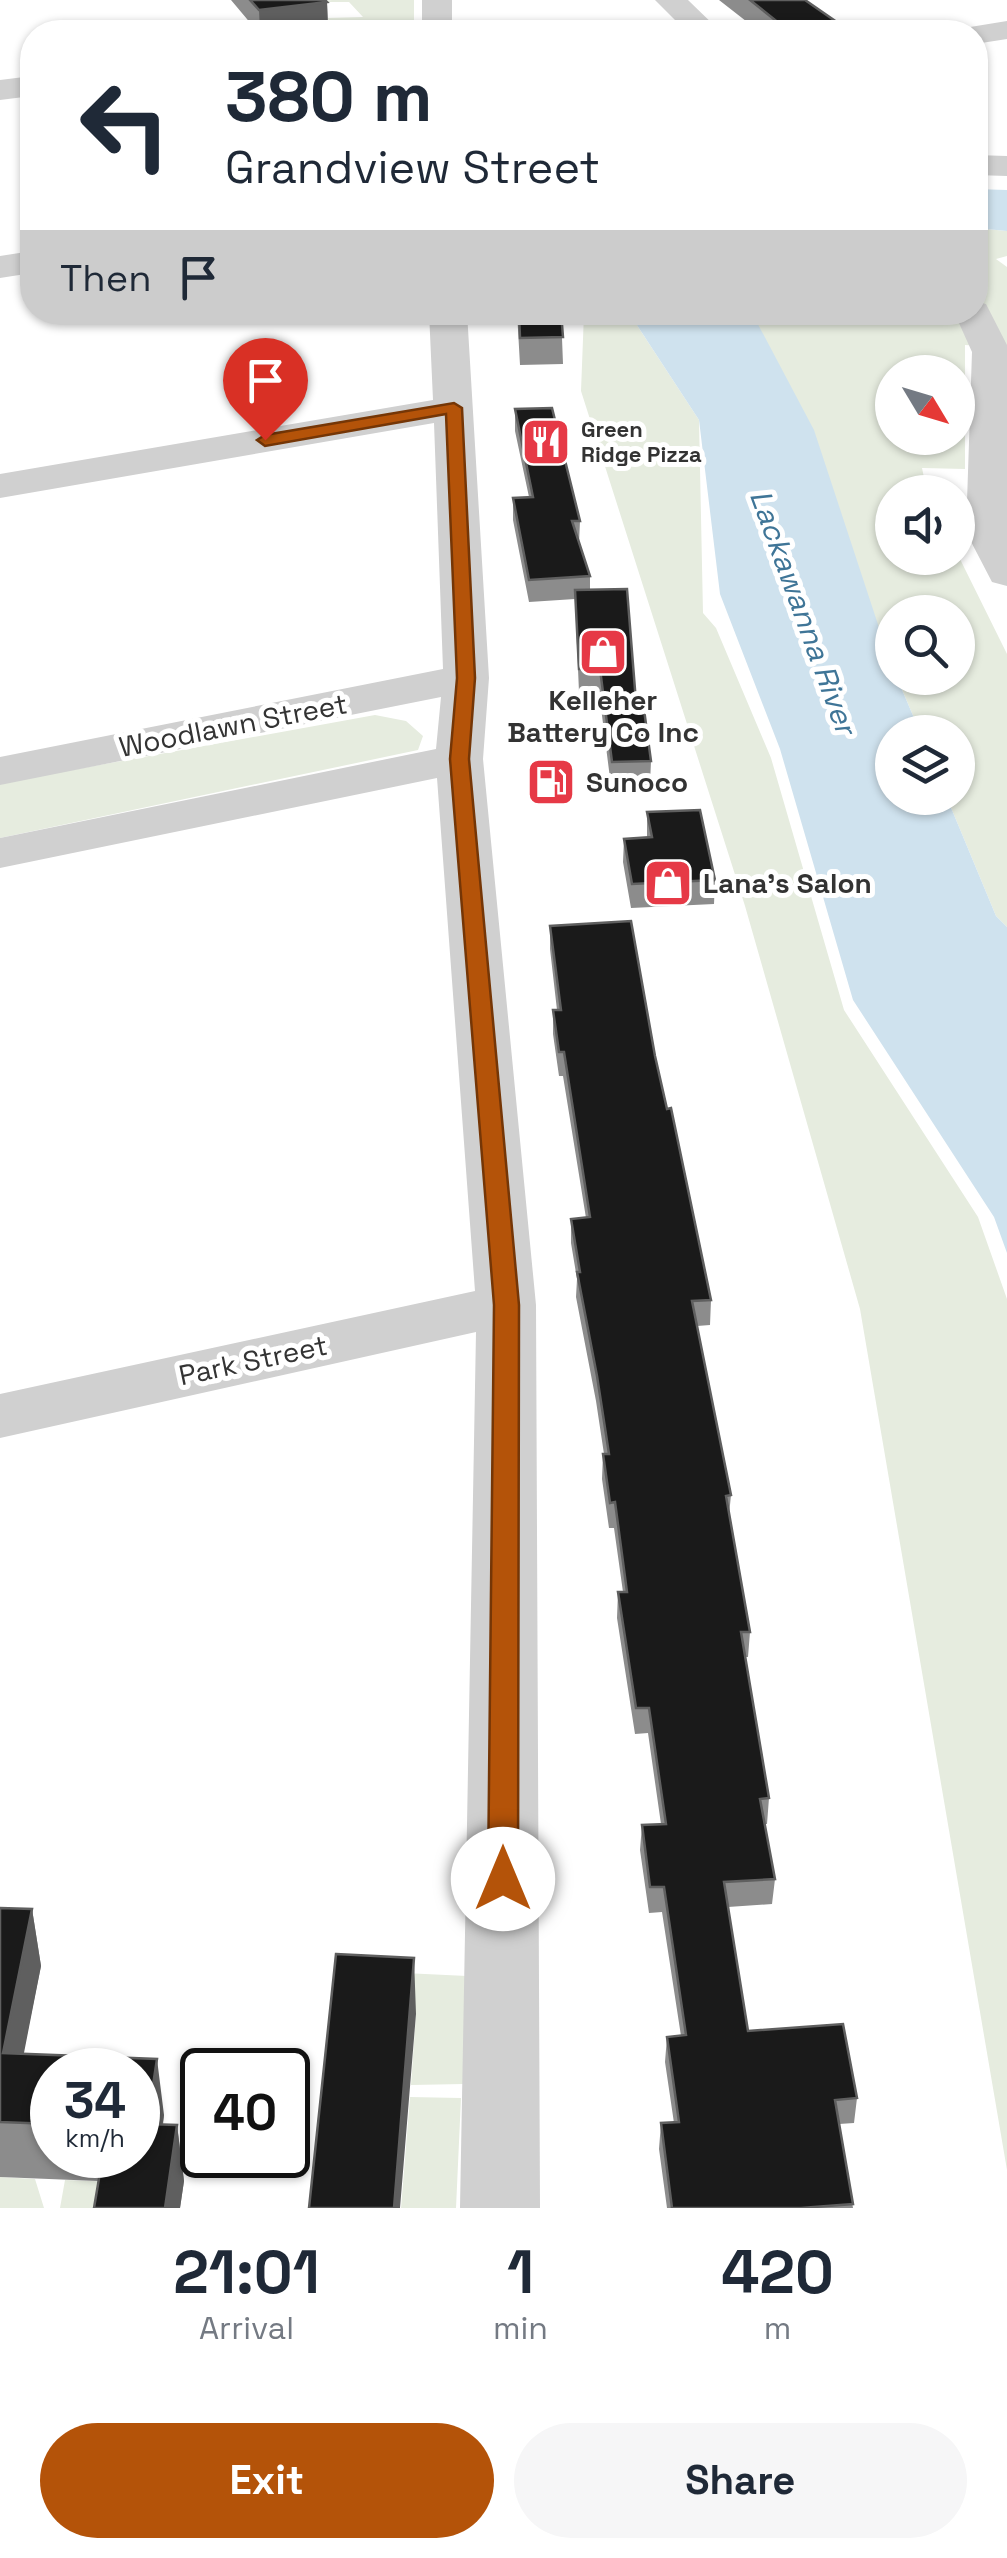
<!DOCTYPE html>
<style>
body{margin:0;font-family:"Space Grotesk",sans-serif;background:#f6f6f7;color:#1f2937;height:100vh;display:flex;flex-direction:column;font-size:38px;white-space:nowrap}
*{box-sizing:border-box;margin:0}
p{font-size:32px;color:#747a83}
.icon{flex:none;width:55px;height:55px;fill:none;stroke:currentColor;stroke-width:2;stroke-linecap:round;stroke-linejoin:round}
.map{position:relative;height:2208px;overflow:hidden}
.details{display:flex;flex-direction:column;background:#fff;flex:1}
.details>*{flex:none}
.hud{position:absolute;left:20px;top:20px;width:968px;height:305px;border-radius:40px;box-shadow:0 2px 8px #0004;background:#fff;color:#1f2937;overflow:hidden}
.needle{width:65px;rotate:128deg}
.fabs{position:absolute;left:875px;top:355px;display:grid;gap:20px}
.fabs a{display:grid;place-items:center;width:100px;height:100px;border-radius:50%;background:#fff;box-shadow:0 2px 8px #0004;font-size:50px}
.speed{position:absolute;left:30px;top:2048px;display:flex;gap:20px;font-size:50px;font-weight:700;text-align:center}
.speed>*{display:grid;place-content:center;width:130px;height:130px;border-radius:50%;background:#fff;box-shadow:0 2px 8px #0004;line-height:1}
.speed small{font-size:25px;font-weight:400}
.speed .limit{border:5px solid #111;border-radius:15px;background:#fff;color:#111}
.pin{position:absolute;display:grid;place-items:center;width:85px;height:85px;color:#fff;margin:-102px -42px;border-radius:50% 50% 50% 0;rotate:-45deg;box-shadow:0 0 10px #0007}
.pin .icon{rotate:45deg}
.me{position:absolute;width:110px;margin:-55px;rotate:0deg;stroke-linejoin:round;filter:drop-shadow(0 0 8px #0008)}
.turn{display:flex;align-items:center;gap:35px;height:210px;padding:0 40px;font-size:45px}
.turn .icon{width:130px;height:130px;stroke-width:2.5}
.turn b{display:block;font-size:70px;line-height:85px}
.then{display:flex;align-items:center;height:95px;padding:0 40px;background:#0003;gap:20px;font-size:38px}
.eta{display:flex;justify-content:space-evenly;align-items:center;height:170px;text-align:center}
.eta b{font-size:60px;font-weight:700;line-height:70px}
.action{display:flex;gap:20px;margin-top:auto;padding:20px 40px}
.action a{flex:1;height:115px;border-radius:60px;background:#b45309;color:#fff;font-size:40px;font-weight:700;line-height:115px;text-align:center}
.action a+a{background:#f6f6f7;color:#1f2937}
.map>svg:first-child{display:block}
.green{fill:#e6ecdf;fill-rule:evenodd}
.water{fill:#cfe2ee}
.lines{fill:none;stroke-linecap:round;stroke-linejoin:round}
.minor{fill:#d0d0d0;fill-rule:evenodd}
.wall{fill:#8c8c8c;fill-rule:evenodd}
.shaded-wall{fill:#5f5f5f}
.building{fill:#1a1a1a;stroke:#5f5f5f;stroke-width:2.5}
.route{fill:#b45309;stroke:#753606;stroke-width:2.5}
.labels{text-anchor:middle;stroke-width:10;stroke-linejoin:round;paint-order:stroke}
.far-poi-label{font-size:22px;font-weight:bold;fill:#333;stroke:#fff;text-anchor:start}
.poi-label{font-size:28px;font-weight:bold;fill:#333;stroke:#fff;text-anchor:start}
.street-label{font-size:28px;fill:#333;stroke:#fff}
.water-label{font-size:30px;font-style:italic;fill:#3f7597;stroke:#fff}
</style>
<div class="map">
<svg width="1007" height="2208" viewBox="0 0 1007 2208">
<rect width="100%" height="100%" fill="#fff"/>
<path class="green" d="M332 0H414V30L311 32 336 29 327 18 363 17 349 2H313Z
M975 228 1007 231V256L996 259 1007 267V348L965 345V469L922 468 927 492H892V558L958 555 1007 654V927L996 916 947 798H958V732H920L897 678H958V612H892V667L752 313 975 312ZM892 372H958V438H892Z
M584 313H629L699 420 703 613 716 628 771 758 844 1010 978 1217 1007 1299V2170L860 1309 745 906 581 391Z
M375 715 406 721 423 736 418 750 0 838V783Z
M404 1973 467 1976 464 2084 411 2085 416 2014Z
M410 2097 461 2098 456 2208H401Z
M0 2177 35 2179 44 2208H0Z
M65 2180 115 2182 111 2208H60Z"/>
<path class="water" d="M975 189 1007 190V231L975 228Z
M629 313H752L814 430 892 667V678H897L920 732H892V798H947L996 916 1007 927V1253L994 1217 853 1000 780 749 720 594 699 420Z"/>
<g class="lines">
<path class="minor" d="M422 0H452V32H422Z
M655 0H688L721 32H687Z
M1007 21V39L975 44V32H961L964 28Z
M32 76V96L0 100V80Z
M975 155 1007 156V176L975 175Z
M32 251V273L0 278V256Z
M975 301 986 304 1007 345V586L992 582 966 532 972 352 954 312H975Z
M429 312H467L489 678 483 759 536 1305 540 2208H460L476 1332 0 1438V1394L475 1291 437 778 0 868V838L436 749 441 697 0 785V757L443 669 434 423 0 498V474L433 400Z"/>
</g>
<path class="wall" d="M231 0H325L327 2 328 28 287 32H258Z
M719 0H805L841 25V32H760Z
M517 312H561L563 364 520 365Z
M515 409 580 521 579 543 590 576V590L636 702 651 761 650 784 611 786 599 692H579L575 599 529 602 513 520V498L529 497 515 431Z
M647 812 715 880 714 904 631 908 623 862 624 839 647 838Z
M550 926 655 1056 711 1300 710 1325 697 1326 731 1495 729 1515 750 1632 748 1657H745L769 1798 767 1824H765L775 1879 772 1904 728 1907 748 2031 857 2098 854 2123 839 2124 853 2208H667L659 2149 661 2123H674L665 2062 667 2037 681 2036 662 1912 649 1913 640 1850 642 1825 661 1824 648 1733 635 1734 617 1618 618 1592H623L614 1528H609L602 1479 603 1454H604L596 1401 576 1297 577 1279 571 1243V1219L586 1218 563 1076H559L553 1034V1010H557L550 949Z
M0 1908 32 1909 41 1966 23 2054 164 2115 163 2125H177L184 2181 180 2208H94L98 2181 0 2177ZM52 2070 138 2155H52Z"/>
<path class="shaded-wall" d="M327 2 328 28 287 32H260L259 10Z
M841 25V32H790Z
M32 1909 41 1966 13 2109 3 2053Z
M414 1958 416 2014 400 2208H394Z
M157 2059 164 2115 154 2180 147 2124Z
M177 2125 184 2181 180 2208H165Z"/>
<path class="building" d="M250 0H325L327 2 259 10Z
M750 0H805L841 25 790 32Z
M519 312H561L563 337 520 338Z
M552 408 580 521H572L590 576 529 580 513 498 533 497 515 409Z
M627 589 636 702H643L651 761 612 762 600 669H579L575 590Z
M700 810 715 880 632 884 624 839 652 837 647 812Z
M631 921 655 1056 667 1109 671 1108 711 1300 692 1301 731 1495 726 1496 750 1632H741L769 1798 760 1799 775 1879 724 1882 748 2031 843 2024 857 2098 835 2100 853 2204 801 2208H672L661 2123 679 2122 667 2037 686 2035 664 1887H650L642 1825 666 1824 649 1708H636L618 1592H627L615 1502 610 1503 603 1454H609L597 1376 577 1272H580L571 1219 590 1217 564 1052H559L553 1010H561L550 926Z
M0 1908 32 1909 3 2053 157 2059 147 2124 177 2125 165 2208H94L103 2155H138V2070H52V2124L0 2122Z
M336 1954 414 1958 394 2208H309Z"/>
<path class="route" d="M454 403 462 408 475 678 469 759 519 1305 518 1879 514 1887 503 1891 493 1887 488 1879 494 1305 450 759 457 678 446 414 265 446 257 440 265 435Z"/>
<defs>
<g id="restaurant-square" transform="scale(2.5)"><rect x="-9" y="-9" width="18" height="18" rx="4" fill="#e63946" stroke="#fff"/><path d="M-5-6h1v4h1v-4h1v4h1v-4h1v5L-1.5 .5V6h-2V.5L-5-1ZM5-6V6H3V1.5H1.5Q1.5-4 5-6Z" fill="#fff"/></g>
<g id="shop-square" transform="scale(2.5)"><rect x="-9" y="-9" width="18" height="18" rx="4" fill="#e63946" stroke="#fff"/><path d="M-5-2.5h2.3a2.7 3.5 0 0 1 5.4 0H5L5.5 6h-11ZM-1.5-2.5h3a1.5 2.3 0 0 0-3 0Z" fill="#fff"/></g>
<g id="fuel-square" transform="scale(2.5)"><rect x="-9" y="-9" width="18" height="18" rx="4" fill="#e63946" stroke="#fff"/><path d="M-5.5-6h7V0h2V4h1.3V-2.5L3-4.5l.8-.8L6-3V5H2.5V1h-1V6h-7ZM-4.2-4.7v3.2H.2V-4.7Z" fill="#fff"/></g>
</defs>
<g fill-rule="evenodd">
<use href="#restaurant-square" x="546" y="442"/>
<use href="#shop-square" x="603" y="652"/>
<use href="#fuel-square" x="551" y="782"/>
<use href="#shop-square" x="668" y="883"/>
</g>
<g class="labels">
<g class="far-poi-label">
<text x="581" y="437">Green<tspan x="581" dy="25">Ridge Pizza</tspan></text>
</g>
<g class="poi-label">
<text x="603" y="710" text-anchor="middle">Kelleher<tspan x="603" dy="32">Battery Co Inc</tspan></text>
<text x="586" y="792">Sunoco</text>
<text x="703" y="893">Lana's Salon</text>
</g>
<g class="street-label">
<text transform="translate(233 725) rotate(-11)" y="10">Woodlawn Street</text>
<text transform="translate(253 1360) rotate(-12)" y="10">Park Street</text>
</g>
<g class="water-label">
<text transform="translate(803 612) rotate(70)" y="10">Lackawanna River</text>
</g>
</g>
</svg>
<div class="fabs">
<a><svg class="needle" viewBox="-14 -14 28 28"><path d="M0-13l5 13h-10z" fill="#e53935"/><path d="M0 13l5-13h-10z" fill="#747a83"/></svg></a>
<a><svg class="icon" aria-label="sound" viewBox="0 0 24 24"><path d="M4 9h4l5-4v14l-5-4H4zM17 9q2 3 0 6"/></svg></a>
<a><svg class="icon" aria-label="search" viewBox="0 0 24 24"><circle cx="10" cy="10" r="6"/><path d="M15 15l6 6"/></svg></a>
<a><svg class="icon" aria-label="layers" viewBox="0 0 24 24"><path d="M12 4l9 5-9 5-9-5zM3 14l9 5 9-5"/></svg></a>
</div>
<div class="speed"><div>34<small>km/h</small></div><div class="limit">40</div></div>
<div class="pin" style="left:265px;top:440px;background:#d93025"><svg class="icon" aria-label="arrive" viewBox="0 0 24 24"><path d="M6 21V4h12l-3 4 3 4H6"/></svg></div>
<svg class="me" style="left:503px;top:1879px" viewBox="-20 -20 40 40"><circle r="19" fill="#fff"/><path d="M0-13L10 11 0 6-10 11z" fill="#b45309"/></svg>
<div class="hud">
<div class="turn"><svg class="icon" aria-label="left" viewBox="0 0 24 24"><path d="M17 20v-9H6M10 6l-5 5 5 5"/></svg><div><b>380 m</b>Grandview Street</div></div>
<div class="then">Then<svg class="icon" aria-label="arrive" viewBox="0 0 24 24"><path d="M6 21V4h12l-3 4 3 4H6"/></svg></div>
</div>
</div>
<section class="details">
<div class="eta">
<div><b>21:01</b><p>Arrival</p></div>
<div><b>1</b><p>min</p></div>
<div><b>420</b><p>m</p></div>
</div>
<div class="action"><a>Exit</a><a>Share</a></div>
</section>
